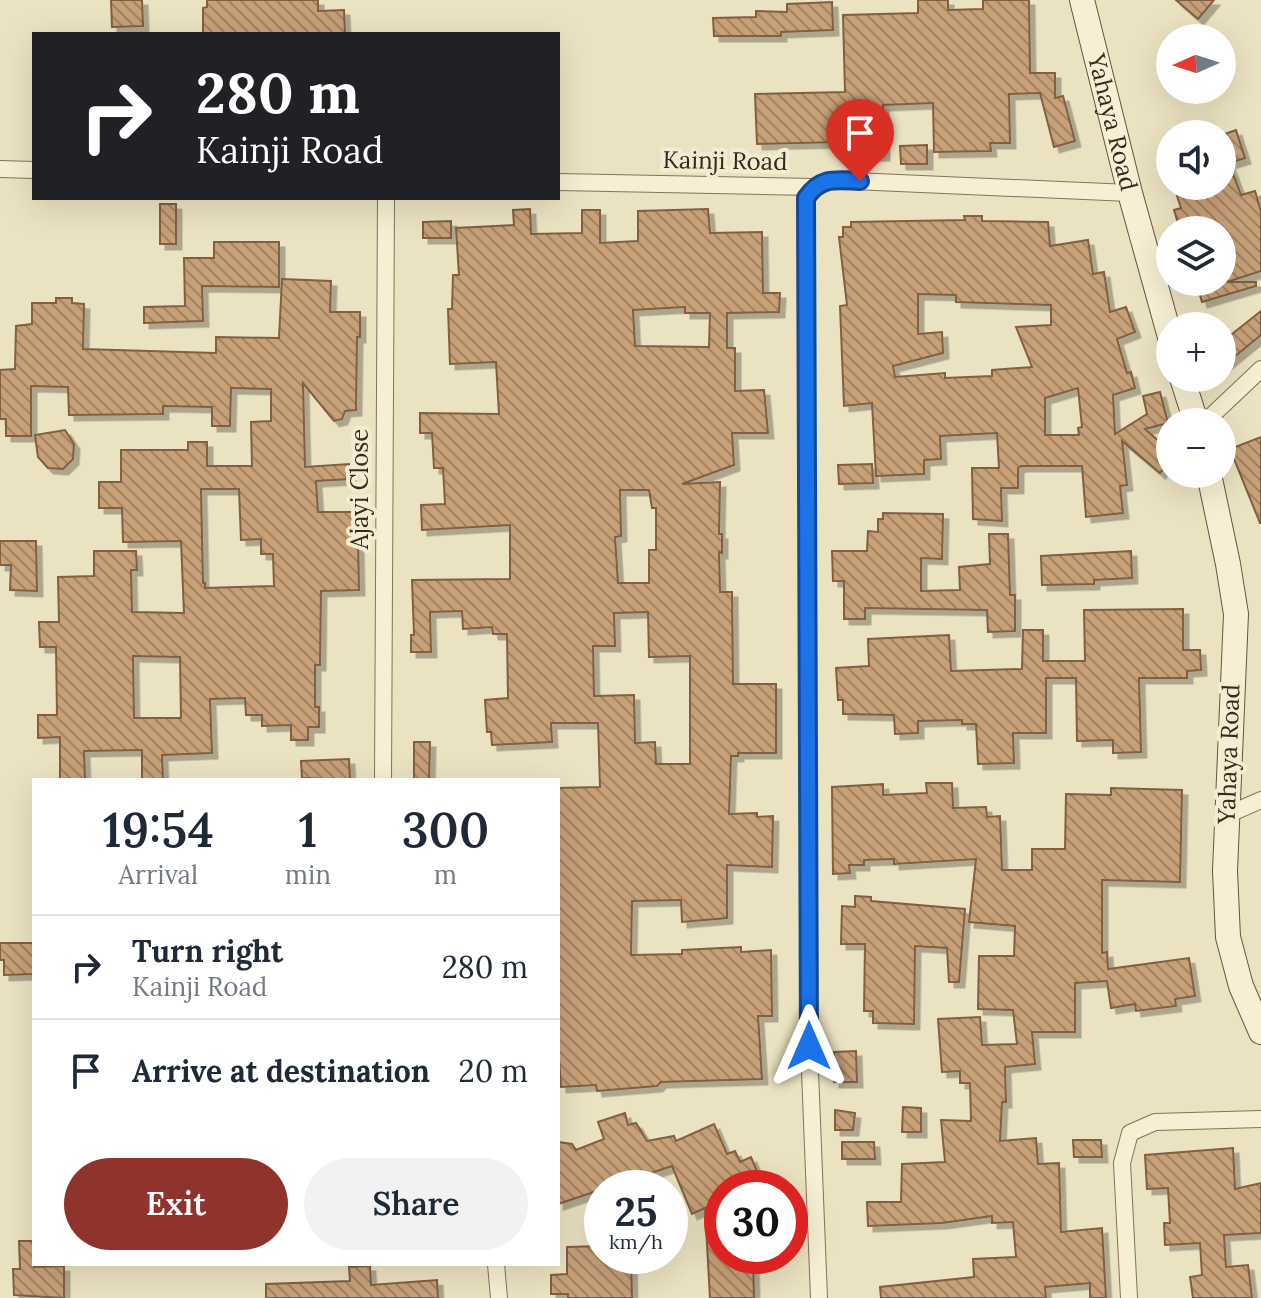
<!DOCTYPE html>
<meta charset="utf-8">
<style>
body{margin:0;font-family:Lora,serif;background:#f2f2f3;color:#1f2937;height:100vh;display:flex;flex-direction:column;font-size:30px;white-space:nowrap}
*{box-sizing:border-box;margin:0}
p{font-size:26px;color:#747a83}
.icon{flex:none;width:44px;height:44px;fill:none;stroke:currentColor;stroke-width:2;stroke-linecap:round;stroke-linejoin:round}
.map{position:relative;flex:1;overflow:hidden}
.side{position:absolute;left:32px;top:778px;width:528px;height:488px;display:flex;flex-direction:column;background:#fff;border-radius:0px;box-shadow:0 8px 32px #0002}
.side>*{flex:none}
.hud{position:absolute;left:32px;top:32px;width:528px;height:168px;border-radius:0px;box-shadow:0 8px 32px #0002;background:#202124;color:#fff;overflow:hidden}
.needle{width:52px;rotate:267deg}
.tools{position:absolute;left:1156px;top:24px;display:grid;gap:16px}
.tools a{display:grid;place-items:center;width:80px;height:80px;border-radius:50%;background:#fff;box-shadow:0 8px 32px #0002;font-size:40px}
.speed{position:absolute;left:584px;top:1170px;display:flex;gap:16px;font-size:40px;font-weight:700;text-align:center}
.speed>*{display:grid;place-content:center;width:104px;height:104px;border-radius:50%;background:#fff;box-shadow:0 8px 32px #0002;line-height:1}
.speed small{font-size:20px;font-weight:400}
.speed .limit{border:12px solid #d22;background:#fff;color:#111}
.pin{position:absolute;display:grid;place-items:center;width:68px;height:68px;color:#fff;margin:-82px -34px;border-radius:50% 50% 50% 0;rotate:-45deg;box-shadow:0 0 8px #0007}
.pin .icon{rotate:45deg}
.me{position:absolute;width:88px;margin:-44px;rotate:0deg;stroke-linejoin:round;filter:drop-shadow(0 0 6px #0008)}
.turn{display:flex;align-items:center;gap:28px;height:168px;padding:0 32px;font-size:36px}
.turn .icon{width:104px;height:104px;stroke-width:2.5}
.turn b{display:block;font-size:56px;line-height:68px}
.eta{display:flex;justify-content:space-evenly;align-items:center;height:136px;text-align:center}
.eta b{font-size:48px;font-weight:600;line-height:56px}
.action{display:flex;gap:16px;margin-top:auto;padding:16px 32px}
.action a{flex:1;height:92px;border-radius:48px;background:#8f342d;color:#fff;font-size:32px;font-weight:600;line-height:92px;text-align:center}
.action a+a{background:#f2f2f3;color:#1f2937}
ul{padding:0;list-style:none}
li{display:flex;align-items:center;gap:24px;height:104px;padding:0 32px;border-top:2px solid #e0e1e3}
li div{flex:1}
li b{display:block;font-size:30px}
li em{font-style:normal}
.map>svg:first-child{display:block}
.building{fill:url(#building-back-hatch);stroke:#815f41;stroke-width:2;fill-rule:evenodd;filter:url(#shadow)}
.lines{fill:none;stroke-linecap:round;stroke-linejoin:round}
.street-casing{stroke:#837359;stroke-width:18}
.secondary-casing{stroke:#65543d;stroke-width:26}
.street{stroke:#f6efd3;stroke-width:16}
.secondary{stroke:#f6efd3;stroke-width:24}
.route-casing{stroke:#114b97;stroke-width:20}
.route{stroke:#1a73e8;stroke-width:14}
.labels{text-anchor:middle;stroke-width:8;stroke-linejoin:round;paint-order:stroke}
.street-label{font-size:24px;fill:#342a1d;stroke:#f3ecd0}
</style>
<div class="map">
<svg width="1261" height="1298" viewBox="0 0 1261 1298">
<defs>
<pattern id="building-back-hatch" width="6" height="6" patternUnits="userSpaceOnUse" patternTransform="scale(2)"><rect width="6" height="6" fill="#c7a078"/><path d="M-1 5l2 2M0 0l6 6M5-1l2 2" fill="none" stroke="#a28362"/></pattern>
<filter id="shadow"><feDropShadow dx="5.5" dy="5.5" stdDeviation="0" flood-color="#0004"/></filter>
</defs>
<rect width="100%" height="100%" fill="#ebe2c1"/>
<path class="building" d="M111 0H142L143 26 112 27Z
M207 0H318V11L344 10 345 34H203V8L207 7Z
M918 0H948V10L983 9V0H1029L1030 73H1055V98L1063 96 1075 141 1054 147 1040 93 1009 94 1010 143H990L991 151 934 152 933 103 883 105 884 155 841 156V142L757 144 755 94 845 92 843 15 918 13Z
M1176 0H1214L1198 19Z
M832 2 833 30 781 32V36H714L713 18 756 17V11L787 12V4Z
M1236 130 1245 158 1229 163 1241 195 1255 191 1261 212V271L1227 282H1256V286L1202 302 1196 282H1222V230H1180L1174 210 1181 208 1177 196 1206 186H1222V135Z
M927 145V164H901L900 146Z
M160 204H176V244H160Z
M530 209 531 234 582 233V210H600V243L638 241V211L708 209 710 233 762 232 763 293H780L779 312 727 313V348H735V391L764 390 768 433H732L734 465 682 484 720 482 719 534H722V553L719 552 720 592H732L733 684H776V753H738V756H731L729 814 757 813V817L773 816 772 867 727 865V918L682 922 681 900 632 901 631 955 682 954V950L741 947V952L771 950 772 1016H758L762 1079 661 1082 657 1086 597 1091 596 1085 561 1087 558 1044V788L600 787 598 723H551L552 742 492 745 491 732H487L485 700 508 698 507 634H493L492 627 463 629 462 611 430 612 431 652H411V635H414L412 580 510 579V525L422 530 421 505 445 504 443 468H434L432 433H420V413L499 414 496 362 450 364 448 309H452L453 275H459L456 228 514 225 513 210ZM685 307V313H710L709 347 635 346 633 310ZM620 490H649L652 508H656V550H649V583H618L615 537 621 536ZM648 612 649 657 690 656V764H656L655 742 635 743 634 695 594 696 593 646H615L614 613Z
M964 216H982V221L1048 222 1050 246 1088 240 1093 274 1104 272 1110 312 1126 307 1135 332 1117 339 1127 373 1131 372 1135 388 1113 395 1115 434 1147 414 1143 396 1160 392 1168 423 1145 429 1170 451V461L1160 473 1122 441 1127 485 1120 486 1123 513 1086 517 1082 466H1021L1018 468V488H1001L1002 521 973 519 972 468H999L997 433 940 436 941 459 924 460V474L876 476 872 403 844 406 840 306 847 305 839 237H843V227H851V222L965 220ZM918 294 956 295V302L1051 305V325L1016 327 1032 367 992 370V376L945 378V373L895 377 893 366 943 353 942 332 918 334ZM1078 388 1082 427 1078 428 1079 435H1045V398Z
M451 221V238H423V222Z
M214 242H279V287L202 286 203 321 144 323V307L185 306 184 258H214Z
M282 279 331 281 330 312H360V337H357L356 410 345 411 342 419 334 421 303 383 305 467 349 464 350 479 316 481 318 512H353L354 539H358L359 590 321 591 320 665H315V707H319V727H308V740H291V725L262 726V715H246L245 698 210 699 212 753 162 755 163 780H142V750L84 751 85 780H60V737L38 738V715H57L56 647H40L39 622H59L58 577 94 576V551H136L137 570H131L132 612 184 613 181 541 123 542 122 508H99V482H121V450H188V442H207V466H252L251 422 271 421V389L231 388 230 426H212V407L163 406V414L69 415 68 387 31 386V436H6V419H0V370L15 369 16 326 32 324V303H56V298H72V303L84 304 83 349 216 353V337L279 338ZM201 489H239L241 540 261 539V554H273L274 586 205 588V583H203ZM133 656 180 657 181 718H134Z
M1261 311V335L1222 367V342Z
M65 430 74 444 73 459 63 469 48 468 38 457 35 435Z
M1261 437V523H1260L1230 449Z
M872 464 873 483 839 484 838 465Z
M883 513 943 514 942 559 921 558V591L960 590 959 567 990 564 989 534H1008L1010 595H1015V631L988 632 987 610 865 608V619H844V581H833L832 551H867L868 531 878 532V519H883Z
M0 541H36L37 591 10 590 11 565H0Z
M1131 551 1132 578 1094 580V584L1042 585 1041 556Z
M1183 609V650H1200L1201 670 1187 671V678H1139L1141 752 1113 753V740L1077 741 1076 678H1046V733H1013L1014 763 978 764 976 724H962V720L918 721V733L895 734 894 715 843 714V700H838L836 668 869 666 868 639 949 635 951 671 1022 669 1023 630H1043V661H1085L1084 610Z
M414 742H430L429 780H414Z
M349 759 350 780 302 778 301 761Z
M926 783H952L953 808 986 807 987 817 1000 816 1002 870H1032V849H1065L1066 794 1111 795V788L1182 790 1180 882 1102 880V953L1107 952 1108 969 1189 958 1195 996 1175 999 1176 1006 1136 1011 1135 1004 1111 1008 1107 981 1075 983V1032H1032L1035 1064 1005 1067 1006 1102H1002L1000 1141 1036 1138 1038 1164 1059 1163 1061 1232 1102 1228 1106 1298H1090V1283L1045 1287 1046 1298H881L880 1287 974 1277 973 1259 1016 1257 1013 1222 992 1223V1216L942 1223 868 1226 867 1202H901L902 1164 945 1162 941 1120 971 1121 970 1083H960V1071L942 1072 938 1019 980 1017 982 1045 1017 1044 1013 1010 978 1009 979 956H1014L1015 926 969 922 976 859 894 864V859L864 860V865H849L850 873 833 874 832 787 883 784V795L927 793Z
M855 896 871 897V901L965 909 959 982H949L947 948 915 946 914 1024 873 1023V1011H864L865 944H841L842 906 855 907Z
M0 943H34V974L4 975V960H0Z
M856 1051 857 1082H834V1052Z
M903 1107 921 1108V1132H902Z
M835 1110 855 1113 853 1130H835Z
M625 1113 628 1125 636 1123 647 1141 674 1136 676 1141 714 1124 727 1154 735 1151 740 1162 751 1157 760 1178 748 1183 751 1188H722V1256H753L754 1298H710L705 1208 692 1214 672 1166 558 1204V1142L572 1144 576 1150 604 1139 598 1122Z
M1073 1140H1101L1102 1157H1074Z
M842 1142H874L875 1159H842Z
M1233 1148 1235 1189 1261 1183V1233L1224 1235 1226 1267 1248 1265 1252 1298H1193L1190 1277 1202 1275 1200 1243 1165 1245 1164 1223H1170L1168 1188 1147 1189 1145 1155Z
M19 1241H34V1267L64 1266V1298L14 1295 13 1269H20Z
M602 1246V1256H631L632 1298H568V1294H551V1275L567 1274V1247Z
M370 1266 371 1285 437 1280 438 1298H266V1284L350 1281 349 1267Z"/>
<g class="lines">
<g class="street-casing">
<path id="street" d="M0 169 34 170
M558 182 813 187 830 180 1130 193
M813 187 806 198 809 1046 819 1298
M1205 422 1261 369
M383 780 386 198
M1227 815 1261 800
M496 1264 499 1298
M1129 1298 1122 1163 1130 1133 1155 1122 1261 1119"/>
</g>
<g class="secondary-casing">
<g id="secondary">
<path id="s1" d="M1082 0 1130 193 1170 337"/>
<path d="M1182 378 1196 422"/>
<path d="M1209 474 1228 564 1236 614 1225 871 1228 937 1241 986 1261 1032"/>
</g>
</g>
<use href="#street" class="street"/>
<use href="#secondary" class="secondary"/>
</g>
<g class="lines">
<g class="route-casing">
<path id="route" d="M809 1046 806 198C821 176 836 180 860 181"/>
</g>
<use href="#route" class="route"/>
</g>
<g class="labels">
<g class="street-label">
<text dy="8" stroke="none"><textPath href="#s1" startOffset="126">Yahaya Road</textPath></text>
<text transform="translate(725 161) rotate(1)" y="8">Kainji Road</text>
<text transform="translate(360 489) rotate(-90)" y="8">Ajayi Close</text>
<text transform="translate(1229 754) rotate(-88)" y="8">Yahaya Road</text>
</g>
</g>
</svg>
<div class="tools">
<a><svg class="needle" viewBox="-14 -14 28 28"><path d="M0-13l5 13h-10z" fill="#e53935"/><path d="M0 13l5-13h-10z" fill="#747a83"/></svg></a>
<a><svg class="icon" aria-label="sound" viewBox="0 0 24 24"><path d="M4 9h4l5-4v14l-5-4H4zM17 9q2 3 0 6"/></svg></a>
<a><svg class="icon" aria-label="layers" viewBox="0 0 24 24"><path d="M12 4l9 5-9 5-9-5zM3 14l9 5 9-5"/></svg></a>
<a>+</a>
<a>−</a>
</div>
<div class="speed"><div>25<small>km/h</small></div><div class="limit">30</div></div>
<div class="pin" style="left:860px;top:181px;background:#d93025"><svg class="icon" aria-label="arrive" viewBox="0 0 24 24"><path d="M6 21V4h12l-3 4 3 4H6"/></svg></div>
<svg class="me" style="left:809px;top:1046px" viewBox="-20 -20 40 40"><path d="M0-17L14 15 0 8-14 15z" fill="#1a73e8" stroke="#fff" stroke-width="4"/></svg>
<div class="hud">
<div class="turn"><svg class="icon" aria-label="right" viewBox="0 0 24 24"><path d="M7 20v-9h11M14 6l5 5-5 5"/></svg><div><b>280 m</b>Kainji Road</div></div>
</div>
<section class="side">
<div class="eta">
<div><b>19:54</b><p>Arrival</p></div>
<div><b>1</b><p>min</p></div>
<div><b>300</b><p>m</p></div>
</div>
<ul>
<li><svg class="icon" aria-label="right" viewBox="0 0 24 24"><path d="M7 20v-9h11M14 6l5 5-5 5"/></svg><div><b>Turn right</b><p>Kainji Road</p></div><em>280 m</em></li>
<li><svg class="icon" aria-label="arrive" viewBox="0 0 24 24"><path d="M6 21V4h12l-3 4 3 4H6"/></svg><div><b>Arrive at destination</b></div><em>20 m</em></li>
</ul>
<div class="action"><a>Exit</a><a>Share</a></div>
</section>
</div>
